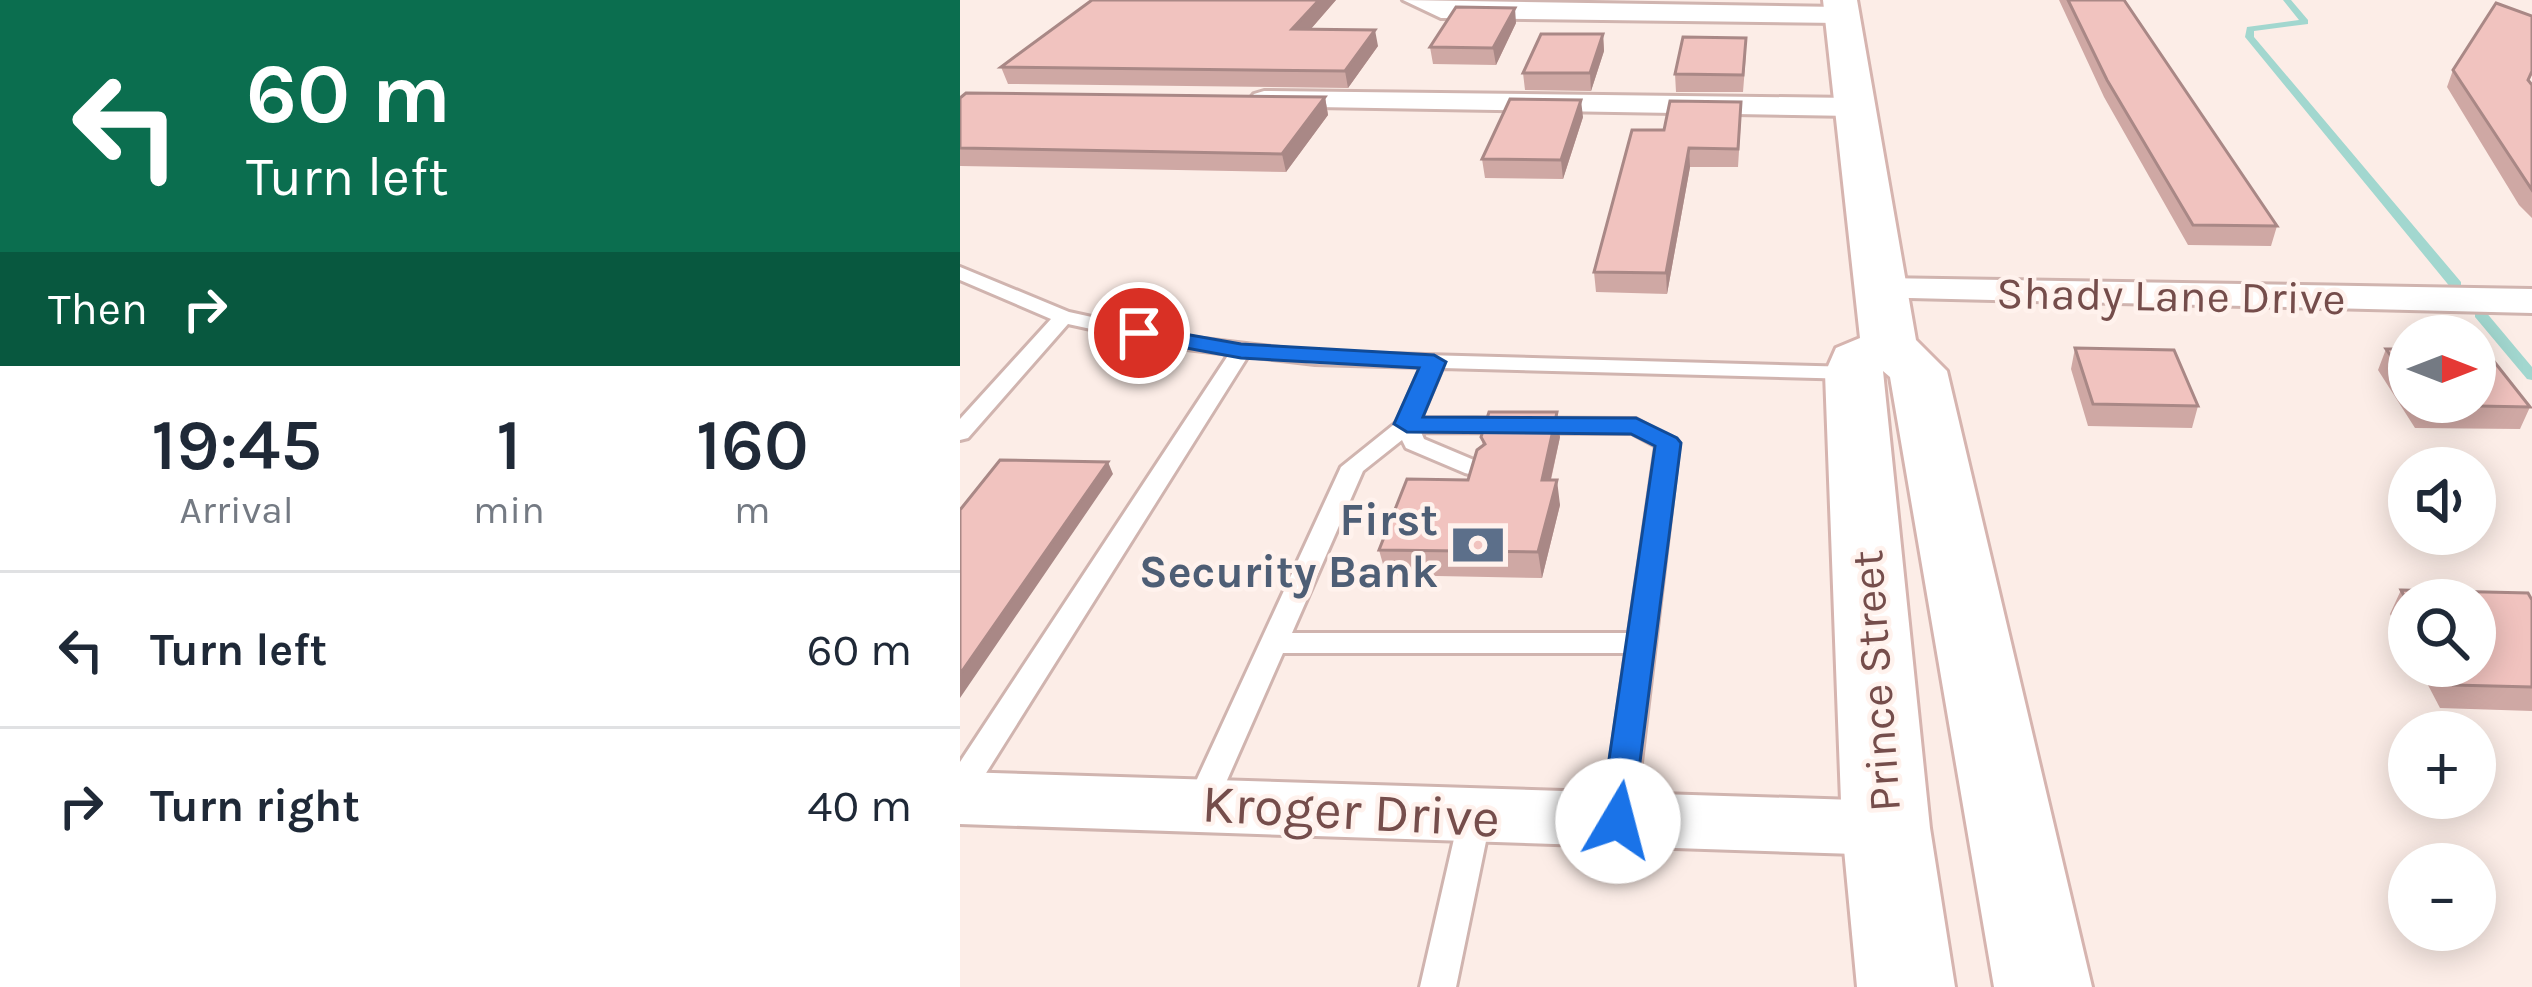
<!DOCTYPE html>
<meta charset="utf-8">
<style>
body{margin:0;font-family:Karla,sans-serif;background:#f2f2f3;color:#1f2937;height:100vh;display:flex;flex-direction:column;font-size:45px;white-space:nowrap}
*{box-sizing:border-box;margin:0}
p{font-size:39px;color:#747a83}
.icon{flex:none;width:66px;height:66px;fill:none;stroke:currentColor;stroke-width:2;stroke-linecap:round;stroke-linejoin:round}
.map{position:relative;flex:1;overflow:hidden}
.drawer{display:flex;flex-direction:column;background:#fff;width:960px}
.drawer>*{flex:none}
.banner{background:#0b6e4f;color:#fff;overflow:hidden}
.needle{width:78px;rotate:90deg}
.buttons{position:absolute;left:1428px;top:315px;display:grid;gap:24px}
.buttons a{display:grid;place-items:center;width:108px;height:108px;border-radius:50%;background:#fff;box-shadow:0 6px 30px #0003;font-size:60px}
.pin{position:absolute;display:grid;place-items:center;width:102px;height:102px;color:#fff;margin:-51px;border:6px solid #fff;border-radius:50%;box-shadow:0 3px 12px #0007}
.me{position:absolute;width:132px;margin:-66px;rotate:8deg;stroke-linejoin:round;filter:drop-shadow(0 0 9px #0008)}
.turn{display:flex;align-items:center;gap:42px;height:252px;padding:0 48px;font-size:54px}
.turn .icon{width:156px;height:156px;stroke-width:2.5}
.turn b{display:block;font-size:84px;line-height:102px}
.then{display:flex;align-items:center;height:114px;padding:0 48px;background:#0003;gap:24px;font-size:45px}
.eta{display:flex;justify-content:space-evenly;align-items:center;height:204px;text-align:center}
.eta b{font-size:72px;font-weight:600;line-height:84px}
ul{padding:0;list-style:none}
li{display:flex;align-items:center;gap:36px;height:156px;padding:0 48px;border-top:3px solid #e0e1e3}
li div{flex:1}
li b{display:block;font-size:45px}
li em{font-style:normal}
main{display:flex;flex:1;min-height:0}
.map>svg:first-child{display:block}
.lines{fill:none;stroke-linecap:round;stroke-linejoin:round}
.stream{fill:#a2d7cf;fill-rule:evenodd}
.lane-casing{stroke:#d0b4af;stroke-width:6}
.street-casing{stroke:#d0b4af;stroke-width:6}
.secondary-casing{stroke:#d6b4af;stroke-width:6}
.lane{fill:#fff;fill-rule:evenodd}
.street{fill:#fff;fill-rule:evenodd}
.secondary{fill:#fff;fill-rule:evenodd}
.wall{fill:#cfa8a4}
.shaded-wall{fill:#a98886}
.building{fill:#f1c3bf;stroke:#a98886;stroke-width:3}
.route{fill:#1a73e8;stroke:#114b97;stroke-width:3}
.labels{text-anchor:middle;stroke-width:9;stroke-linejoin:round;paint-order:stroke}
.street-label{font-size:45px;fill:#754d4b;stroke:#fff2ed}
.service-label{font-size:45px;font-weight:bold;fill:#4e5e75;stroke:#fff2ed;text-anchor:end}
.near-street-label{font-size:54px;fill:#754d4b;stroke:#fff2ed}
</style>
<main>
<section class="drawer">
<div class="banner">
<div class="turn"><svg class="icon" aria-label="left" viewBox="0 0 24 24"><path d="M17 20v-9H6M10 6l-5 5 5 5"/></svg><div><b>60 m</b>Turn left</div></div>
<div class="then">Then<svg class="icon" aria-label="right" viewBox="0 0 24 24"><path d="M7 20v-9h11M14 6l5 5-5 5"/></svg></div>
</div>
<div class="eta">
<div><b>19:45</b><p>Arrival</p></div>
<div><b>1</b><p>min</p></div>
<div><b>160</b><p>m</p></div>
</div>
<ul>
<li><svg class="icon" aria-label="left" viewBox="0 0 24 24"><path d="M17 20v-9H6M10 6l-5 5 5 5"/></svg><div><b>Turn left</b></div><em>60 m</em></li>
<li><svg class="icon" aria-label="right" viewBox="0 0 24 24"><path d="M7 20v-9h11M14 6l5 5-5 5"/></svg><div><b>Turn right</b></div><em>40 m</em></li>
</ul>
</section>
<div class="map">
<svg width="1572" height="987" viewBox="0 0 1572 987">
<rect width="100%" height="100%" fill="#fcede7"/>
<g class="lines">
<path class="stream" d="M1323 0H1331L1348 20V24L1294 31V37L1501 282V288H1491L1285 37 1287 27 1339 20Z
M1520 310 1525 311 1572 367V380L1567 379 1515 317V311Z"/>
<g class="lane-casing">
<path id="lane" d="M0 267 109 312 218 336 355 352 894 367 905 373 894 379 482 368 461 418 676 419 719 443 674 821 669 830 658 834 647 830 642 821 666 653H323L253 812 242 816 231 812 226 803 381 467 437 422 461 367 355 364 288 356 11 797 0 801V762L269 354 218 348 108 324 8 438 0 440V419L91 319 0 280ZM461 432 672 433 696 446 669 633H332L403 471 442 440 446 448 505 473 513 475 525 468 521 463 464 439Z
M515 804 526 808 531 817 496 987H460L499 817 504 808Z"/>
</g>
<g class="street-casing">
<path id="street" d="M443 0 880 7 893 15 880 23 481 18Z
M304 91 893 98 908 107 893 116 294 106 289 100 294 94Z
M922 278 1572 289V313L908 297 903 289Z
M0 772 926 801 949 809 958 828 949 847 926 855 0 824Z"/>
</g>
<g class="secondary-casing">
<path id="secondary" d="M863 0H897L956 340 987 371 1132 987H1034L930 377 923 371 970 828 995 987H897L882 828 865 373 876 348 900 338Z"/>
</g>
<use href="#lane" class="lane"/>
<use href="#street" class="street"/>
<use href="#secondary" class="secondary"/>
</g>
<path class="wall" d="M132 0H376L350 30 418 46 388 88 48 84 41 67Z
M1099 0H1164L1317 226 1311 246 1228 245 1144 97Z
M1572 16V75L1569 81 1572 85V218L1559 205 1487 87 1493 70Z
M556 23 536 65 473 64 470 47Z
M643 34 644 51 631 91 565 90 563 73Z
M786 54 783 92H716L715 74Z
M365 97 368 115 326 172 0 166V98Z
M623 117 603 179 525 178 522 159Z
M781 119 778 167H730L707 294 636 292 634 272 704 130Z
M1115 348 1238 406 1232 428 1128 426 1111 369Z
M1426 349H1449V402H1515L1570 407 1560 429 1455 428 1418 370Z
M521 437H600L591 480 600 505 582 578 426 575 419 550 508 480 523 446Z
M1441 590 1572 600V711L1480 708 1458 666H1515L1449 600V649L1430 614Z"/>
<path class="shaded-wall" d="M359 0H376L336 46 332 29Z
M555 8 556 23 536 65 533 48Z
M415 30 418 46 388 88 385 71Z
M643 34 644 51 631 91 630 73Z
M365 97 368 115 326 172 322 154Z
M621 100 623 117 603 179 601 160Z
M729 148 730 167 707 294 706 273Z
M597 412 600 437 585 505 582 480Z
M148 462 153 474 0 698V674Z
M597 480 600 505 582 578 578 552Z"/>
<path class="building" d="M132 0H359L332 29 415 30 385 71 41 67Z
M1108 0H1164L1317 226 1233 225 1147 80Z
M1536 3 1572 16V71L1568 80 1572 85V190L1493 70Z
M496 7 555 8 533 48 470 47Z
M581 34H643L630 73H563Z
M723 37 786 38 783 75 715 74Z
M6 93 365 97 322 154 0 148V98Z
M550 99 621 100 601 160 522 159Z
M710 101 781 102 778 149 729 148 706 273 634 272 672 130H704Z
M1115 348 1214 350 1238 406 1133 404Z
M1426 349H1449V382Z
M1515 350H1525L1570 407 1465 405 1462 402H1515Z
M529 412H597L582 480H597L578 552 419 550 447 479 508 480 517 450 525 444 521 437Z
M40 460 148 462 0 674V510Z
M1441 590 1568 593 1572 600V687L1493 685 1483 666H1515V600H1449V605Z"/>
<path class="route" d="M179 326 281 344 474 355 486 362 463 417 676 418 717 438 721 443 671 832 658 837 645 832 640 821 695 446 671 434 447 432 434 424 459 368 281 358 171 338 168 333Z"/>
<defs>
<g id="bank-bare" transform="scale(4.14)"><path d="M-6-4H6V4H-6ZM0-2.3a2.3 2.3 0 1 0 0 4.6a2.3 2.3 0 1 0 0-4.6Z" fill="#5c6f8a" stroke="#fff2ed" stroke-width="2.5" paint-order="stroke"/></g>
</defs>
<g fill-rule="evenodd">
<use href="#bank-bare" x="518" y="545"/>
</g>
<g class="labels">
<g class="street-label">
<text transform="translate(1211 295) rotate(1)" y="16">Shady Lane Drive</text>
<text transform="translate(915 681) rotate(-94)" y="16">Prince Street</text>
</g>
<g class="service-label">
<text x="478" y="535">First<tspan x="478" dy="52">Security Bank</tspan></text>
</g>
<g class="near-street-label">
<text transform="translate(391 810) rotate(3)" y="19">Kroger Drive</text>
</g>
</g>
</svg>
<div class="buttons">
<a><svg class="needle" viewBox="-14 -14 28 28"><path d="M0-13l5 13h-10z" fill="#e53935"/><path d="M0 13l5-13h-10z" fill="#747a83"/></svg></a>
<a><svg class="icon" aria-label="sound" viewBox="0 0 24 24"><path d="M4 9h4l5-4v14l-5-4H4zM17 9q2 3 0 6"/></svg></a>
<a><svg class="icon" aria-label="search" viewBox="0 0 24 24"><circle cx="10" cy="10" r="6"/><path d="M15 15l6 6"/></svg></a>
<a>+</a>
<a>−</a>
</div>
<div class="pin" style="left:179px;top:333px;background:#d93025"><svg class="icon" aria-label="arrive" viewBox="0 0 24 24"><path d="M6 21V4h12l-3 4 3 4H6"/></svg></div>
<svg class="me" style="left:658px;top:821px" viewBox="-20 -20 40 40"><circle r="19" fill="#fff"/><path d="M0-13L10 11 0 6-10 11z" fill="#1a73e8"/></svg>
</div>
</main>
